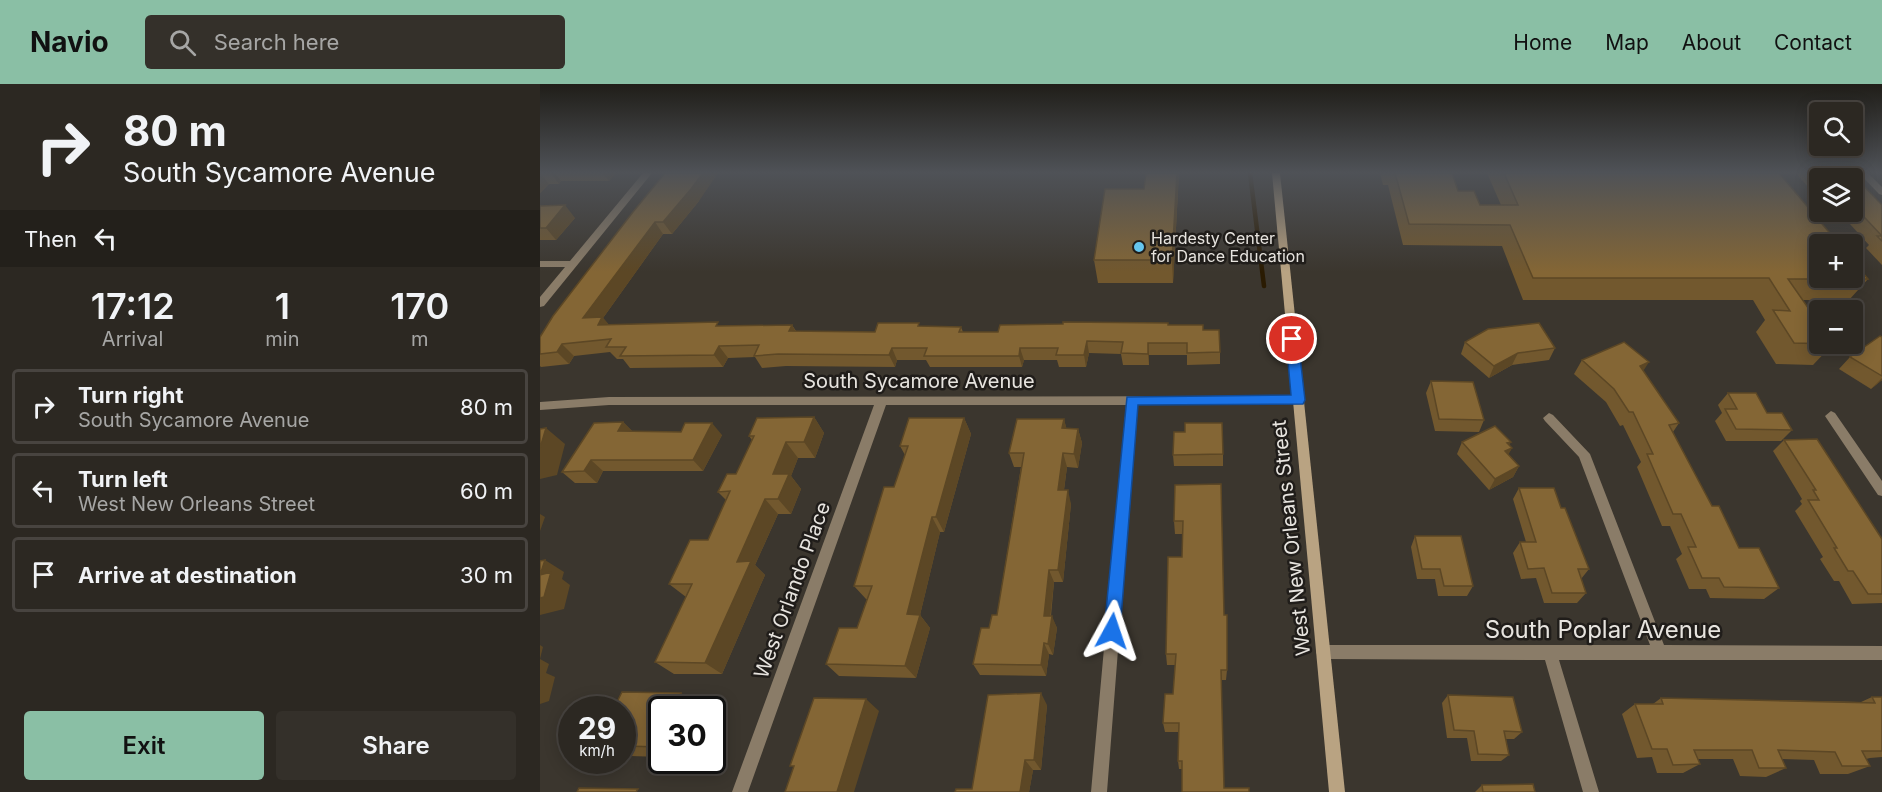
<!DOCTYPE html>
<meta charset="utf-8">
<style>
body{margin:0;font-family:Inter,sans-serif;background:#34302a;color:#f1f3f6;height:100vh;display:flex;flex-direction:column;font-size:22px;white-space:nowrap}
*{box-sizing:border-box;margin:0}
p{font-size:20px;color:#a6a6a5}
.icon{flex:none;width:33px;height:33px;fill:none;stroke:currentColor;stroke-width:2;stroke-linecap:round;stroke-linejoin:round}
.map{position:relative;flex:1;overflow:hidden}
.drawer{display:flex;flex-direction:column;background:#2c2822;width:540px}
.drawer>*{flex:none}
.hud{background:#2c2822;color:#f1f3f6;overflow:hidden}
.buttons{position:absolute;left:1269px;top:18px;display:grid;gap:12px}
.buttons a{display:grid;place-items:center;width:54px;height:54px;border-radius:6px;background:#2c2822;box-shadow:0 3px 15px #0003,0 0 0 2px #484440;font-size:30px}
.speed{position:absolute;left:18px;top:612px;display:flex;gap:12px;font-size:30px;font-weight:700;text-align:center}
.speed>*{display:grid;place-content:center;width:78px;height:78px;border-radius:50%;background:#2c2822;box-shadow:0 3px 15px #0003,0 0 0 2px #484440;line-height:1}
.speed small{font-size:15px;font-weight:400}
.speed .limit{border:3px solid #111;border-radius:9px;background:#fff;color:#111}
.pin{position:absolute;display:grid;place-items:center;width:51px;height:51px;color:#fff;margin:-26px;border:3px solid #fff;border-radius:50%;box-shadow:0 2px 6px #0007}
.me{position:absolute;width:66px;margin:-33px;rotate:5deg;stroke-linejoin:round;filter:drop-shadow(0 0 4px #0008)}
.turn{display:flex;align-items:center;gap:21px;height:126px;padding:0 24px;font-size:27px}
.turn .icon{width:78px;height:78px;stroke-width:2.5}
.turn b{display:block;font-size:42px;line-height:51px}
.then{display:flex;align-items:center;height:57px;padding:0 24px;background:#0003;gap:12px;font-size:22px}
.eta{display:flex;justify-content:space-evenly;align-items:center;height:102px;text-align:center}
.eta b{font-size:36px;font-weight:600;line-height:42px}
.button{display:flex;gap:12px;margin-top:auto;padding:12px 24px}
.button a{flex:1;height:69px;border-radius:6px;background:#8abfa5;color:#111;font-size:24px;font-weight:600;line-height:69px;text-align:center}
.button a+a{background:#34302a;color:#f1f3f6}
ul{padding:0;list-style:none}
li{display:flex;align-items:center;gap:18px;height:75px;margin:0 12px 9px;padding:0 12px;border:3px solid #484440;border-radius:6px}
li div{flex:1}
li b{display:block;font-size:22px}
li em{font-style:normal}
header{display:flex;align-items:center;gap:36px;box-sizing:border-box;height:84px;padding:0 30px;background:#8abfa5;color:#111}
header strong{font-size:28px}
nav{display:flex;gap:33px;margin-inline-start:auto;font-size:21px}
.search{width:420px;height:54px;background:#34302a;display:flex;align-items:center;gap:15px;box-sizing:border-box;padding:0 21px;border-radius:6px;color:#a6a6a5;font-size:22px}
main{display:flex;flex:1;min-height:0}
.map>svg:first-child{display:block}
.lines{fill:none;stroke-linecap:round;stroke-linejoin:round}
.stream{stroke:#2a1b02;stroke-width:4.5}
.street{fill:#8a7c68;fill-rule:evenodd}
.secondary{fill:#b9a382;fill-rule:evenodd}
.wall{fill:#72582e}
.shaded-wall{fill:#5c4725}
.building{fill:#846635;stroke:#5c4725;stroke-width:1.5}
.route{fill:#1a73e8;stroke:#114b97;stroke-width:1.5}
.poi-dot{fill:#65c5ee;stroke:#201d1a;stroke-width:2}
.labels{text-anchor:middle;stroke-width:5;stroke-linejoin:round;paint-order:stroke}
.far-poi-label{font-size:16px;fill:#e7e4df;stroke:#201d1a;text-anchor:start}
.street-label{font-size:20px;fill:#e7e4df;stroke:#201d1a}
.near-street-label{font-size:24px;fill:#e7e4df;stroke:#201d1a}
</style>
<header>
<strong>Navio</strong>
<div class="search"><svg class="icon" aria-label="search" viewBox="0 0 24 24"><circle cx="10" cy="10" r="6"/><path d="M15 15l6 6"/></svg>Search here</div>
<nav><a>Home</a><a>Map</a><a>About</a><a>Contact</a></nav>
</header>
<main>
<section class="drawer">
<div class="hud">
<div class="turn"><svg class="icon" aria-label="right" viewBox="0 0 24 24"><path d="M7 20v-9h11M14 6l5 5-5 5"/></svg><div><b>80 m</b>South Sycamore Avenue</div></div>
<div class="then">Then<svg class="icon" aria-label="left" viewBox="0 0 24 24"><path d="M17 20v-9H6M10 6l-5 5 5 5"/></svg></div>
</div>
<div class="eta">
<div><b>17:12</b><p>Arrival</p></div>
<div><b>1</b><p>min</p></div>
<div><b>170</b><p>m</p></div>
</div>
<ul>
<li><svg class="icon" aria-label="right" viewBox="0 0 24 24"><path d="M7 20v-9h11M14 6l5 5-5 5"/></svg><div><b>Turn right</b><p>South Sycamore Avenue</p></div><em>80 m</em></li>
<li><svg class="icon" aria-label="left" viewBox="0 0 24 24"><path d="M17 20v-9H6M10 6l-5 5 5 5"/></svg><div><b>Turn left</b><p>West New Orleans Street</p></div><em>60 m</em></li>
<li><svg class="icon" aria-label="arrive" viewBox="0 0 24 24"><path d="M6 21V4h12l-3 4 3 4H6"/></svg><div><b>Arrive at destination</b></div><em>30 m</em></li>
</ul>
<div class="button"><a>Exit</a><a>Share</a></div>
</section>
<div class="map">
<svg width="1342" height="708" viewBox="0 0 1342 708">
<rect width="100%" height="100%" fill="#3b362e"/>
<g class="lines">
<path class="stream" d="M710 89 724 202"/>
<path class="street" d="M103 89H112L4 222 0 223V213L25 183H0V177H30Z
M1319 89H1328L1342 103V111L1339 110Z
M758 312 764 316 758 320 597 321 567 708H551L586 321H346L208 708H192L334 321H69L0 326V318L69 313Z
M1291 327 1295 329 1342 397V412L1338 411 1287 335 1285 332Z
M1009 329 1013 331 1050 370 1124 561 1342 562V576H1019L1059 708H1043L1005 576 783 575 778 573 776 568 778 563 783 561H1110L1039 373 1005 337 1003 334Z"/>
<path class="secondary" d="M732 89H740L805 708H789Z"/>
</g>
<path class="wall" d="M0 89H76L69 97H21L19 100H9L0 109Z
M639 89 633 199H558L554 176 604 105Z
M840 89H912L918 107 940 121H961L947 89H1239L1328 195 1309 216H1262L1293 260 1273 281 1236 280 1216 248 1225 236 1213 216H983L962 162 863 161 848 101H843Z
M1256 89H1311L1342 121V181L1326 164 1329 161 1299 128H1312V94H1280V117Z
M159 117 132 150H123L63 234 69 241 180 242 252 241 256 247 335 248 380 242 421 243 423 248H458L628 241 663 246 680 268V280L647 281V271H609V281H583L581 270 549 269 546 283H519L517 276H484L482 283H390L386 276H357L355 283 246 282 222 284 215 273 188 274 183 283 90 284 83 275H77L70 268 34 272 29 280 1 283 0 282V253L93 128Z
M0 122 35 134 16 156H0Z
M1342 253V296L1331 305 1299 285 1310 273Z
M925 258 1015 264 1009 276 972 281 949 294 921 270Z
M1042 276 1103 287 1139 339 1133 348 1172 422 1199 464 1239 504 1224 515 1170 514 1166 505H1149L1136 475 1142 470 1130 442H1122L1097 383 1101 378 1083 341 1080 342 1066 318 1034 290Z
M891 297 944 336 939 348 895 347 886 309Z
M1188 309 1227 329 1252 346 1241 357H1186L1175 337 1182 329 1178 321Z
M274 333 284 349 275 374H258L251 392 261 405 251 430H238L215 481 225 491 182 590H134L115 578 146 513 129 500 168 456 186 416 178 408 196 390 212 356 209 352Z
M424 334 431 350 404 448H400L380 531 390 544 376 594 299 592 286 580 317 544 327 515H326L314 502 354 403 365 371 360 362Z
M524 335 526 344 538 345 542 359 538 384 527 383 524 406 531 420 523 498H514L511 532 517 544 513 571 509 570 506 592 440 591 433 580 449 544 457 531 481 383H474L469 369Z
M83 338 93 348 182 351 163 387H63L57 399H35L22 388Z
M645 348 683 370V382H634L633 371Z
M1244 356 1342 455V519L1312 520 1299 497H1294L1280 475 1283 473 1255 427 1262 420 1260 417 1262 415 1233 367Z
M922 358 969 361 972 364 968 370 979 382 973 393 949 406 917 370Z
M635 401 684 531 687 586 686 596H682L642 708V685H639L638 677V648H625L623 639 633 610 635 581H627L626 570 642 473V450H635L634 437Z
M979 404 1021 424 1049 485 1041 495 1046 509 1037 519H1004L996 494 981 495 973 469 980 458H986L973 415Z
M875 452 933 502 927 512H898L895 495H877L871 463Z
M908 611 982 648 974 655H966L969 671 961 677H931L927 654H907L902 619Z
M1332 613H1342V673L1330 674 1326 675 1330 682 1308 690H1280L1274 676 1242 675 1246 684 1226 693 1200 692 1193 675H1157L1160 680 1143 689H1117L1112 673 1097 674 1082 630 1095 620H1113L1121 614 1321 618Z
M160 621 158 626H122V673L90 672 82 669V626Z
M507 621 501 686H493L489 708H415L432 705Z
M942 701 995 708H935Z"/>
<path class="shaded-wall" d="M0 89 9 100 0 109Z
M11 89H15L21 97 19 100Z
M63 89H76L69 97Z
M163 89H178L159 117 132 150 123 138Z
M637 89H639L633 199 632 176Z
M25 121 35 134 16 156 6 144Z
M115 138 123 150 63 234 73 245 68 253 43 234Z
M252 241 259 253 249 247Z
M547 257 549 269 546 283 544 271Z
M608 259 609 271V281L608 270Z
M22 260 34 272 29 280 17 268Z
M179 262 188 274 183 283 174 271Z
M352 264 357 276 355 283 349 271Z
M480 264 484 276 482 283 479 272Z
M978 269 972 281 949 294 954 282Z
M1109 278 1100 292V282Z
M1342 294V296L1331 305Z
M274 333 284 349 275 374 264 358Z
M424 334 431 350 404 448 396 433Z
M524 335 528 350 522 344Z
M83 338 95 350 78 347Z
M172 339 182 351 163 387 153 376Z
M6 344 25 360 17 391 0 395V364Z
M538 345 542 359 538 384 534 370Z
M246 358 258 374 251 392 261 405 251 430 238 415 233 390Z
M971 358 967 366 972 364 966 375 959 378 967 359Z
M523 369 527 383 522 420 518 406Z
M51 376 63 387 57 399 44 387Z
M979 382 973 393 949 406 955 395Z
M528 406 531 420 523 498 518 486Z
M225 415 238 430 215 481 225 491 182 590 165 579 197 478Z
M0 430 5 433 0 447Z
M392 433 400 448 380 531 390 544 376 594 365 582 367 530Z
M5 476 24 488 22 495 30 501 24 525 0 531V491Z
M509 486 514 498 509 544 504 532Z
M512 532 517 544 513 571 508 560Z
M504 559 509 570 506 592 501 581Z
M0 561 3 563 0 575Z
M0 575 9 580 6 589 15 593 9 617 0 620Z
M141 609 160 621 158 626H133Z
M501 609 507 621 501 686 494 676Z
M326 615 339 627 314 708H297Z
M485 676 493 686 489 708H480Z"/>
<path class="building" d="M125 89H163L151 105 123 138H115L43 234 62 233 58 241 178 238 176 242 252 241 249 247 335 248 338 239H379L378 242 421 243 419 248H458L460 241 523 240V238L628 239V241H663V246H679L680 268 647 269V259H608V270L581 269 583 258 547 257 544 271H516L518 264H480L479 272H384L387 264H352L349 271 238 270 214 272 219 261 179 262 174 271 80 272 86 263H66L71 255 22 260 17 268 0 270V253L13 232 93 128Z
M606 89H637L632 176H554L565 105H604Z
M855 89H912L918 107H934L940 121H978L964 89H1239L1299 160H1280V194H1312V176L1328 195H1248L1280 241V260H1293L1254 259 1233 226 1250 227 1229 194H993L970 141 869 140Z
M1275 89H1311L1342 121V157L1337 152H1342L1312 120V94L1280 95Z
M25 121 6 144H0V122Z
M999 239 1015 264 978 269 954 282 925 258 948 245Z
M1340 252 1342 253V292L1310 273Z
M1084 258 1109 278 1100 282 1139 339 1129 341 1172 422H1179L1199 464H1219L1239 504 1184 503 1179 494H1162L1148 463H1156L1141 430H1133L1107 370H1113L1093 328H1089L1074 305 1042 276Z
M891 297 933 298 944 336 899 335Z
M1188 309H1216L1227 329H1242L1252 346 1196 345 1185 325H1197Z
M274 333 264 358H246L233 390H249L238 415H225L197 478 211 477 165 579 115 578 152 500H129L150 456H168L190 407 178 408 187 390H196L214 352H209L217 334Z
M369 334H424L396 433H392L367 530 380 531 365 582 286 580 299 544H317L332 502H314L344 403H354L368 362H360Z
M477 335H524L522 344 538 345 534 370 523 369 518 406H528L518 486H509L504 532H512L508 560 504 559 501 581 433 580 441 544H449L452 531H457L484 369H469Z
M83 338 78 347 141 348 145 339H172L153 376H51L44 387 22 388 54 339Z
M645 339H682L683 370 633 371 634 348H645Z
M955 342 971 358 967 359 972 364 965 367 979 382 955 395 922 358Z
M6 344 0 364V345Z
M1277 355 1342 455V510H1328L1313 487H1308L1294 464H1297L1268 416H1279L1273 406H1276L1244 356Z
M681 400 684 531H687V586H681L684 704H709V708H642V677H638L639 639H623L625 610H633L636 570H626L628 473H642L643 437H634L635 401Z
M979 404H1014L1021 424H1025L1049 485H1038L1046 509H1012L1004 484 988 485 980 458H996Z
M875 452H921L933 502H904L900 485H882Z
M5 476 0 491 11 488 4 513 0 514V477Z
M82 608 141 609 133 626H122V663L82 662V626H73Z
M501 609 494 676H485L480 708H415L416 705H432L448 611Z
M908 611 973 613 982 648 964 647 969 671 938 670 934 647 914 646Z
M1332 613H1342V667H1322L1330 682H1302L1295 668 1238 666 1246 684H1219L1212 666H1154L1160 680 1133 681 1127 665H1112L1095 620H1123L1121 614 1335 619Z
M274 614 326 615 297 708H245L254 682H250Z
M993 700 995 708H943L942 701Z
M39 704 98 705 96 708H37Z"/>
<linearGradient id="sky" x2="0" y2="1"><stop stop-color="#201e19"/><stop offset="0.47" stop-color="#4f5257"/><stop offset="1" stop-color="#4f5257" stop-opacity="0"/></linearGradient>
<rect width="1342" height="188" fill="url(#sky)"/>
<path class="route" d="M752 251 758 255 765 316 763 320 598 321 580 547 578 552 572 555 566 552 564 547 587 313 751 311 746 255Z"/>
<circle class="poi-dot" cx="599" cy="163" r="6"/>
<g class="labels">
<g class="far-poi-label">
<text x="611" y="160">Hardesty Center<tspan x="611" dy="18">for Dance Education</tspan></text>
</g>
<g class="street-label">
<text x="379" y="304">South Sycamore Avenue</text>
<text transform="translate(751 454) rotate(-96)" y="7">West New Orleans Street</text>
<text transform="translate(252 506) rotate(-70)" y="7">West Orlando Place</text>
</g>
<g class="near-street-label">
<text x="1063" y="554">South Poplar Avenue</text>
</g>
</g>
</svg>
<div class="buttons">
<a><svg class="icon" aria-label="search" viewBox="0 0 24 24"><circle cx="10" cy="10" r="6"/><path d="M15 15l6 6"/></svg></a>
<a><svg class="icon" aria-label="layers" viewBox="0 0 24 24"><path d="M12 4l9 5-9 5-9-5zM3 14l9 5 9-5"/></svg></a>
<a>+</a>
<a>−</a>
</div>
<div class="speed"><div>29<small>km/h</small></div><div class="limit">30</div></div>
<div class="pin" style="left:752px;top:255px;background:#d93025"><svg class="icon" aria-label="arrive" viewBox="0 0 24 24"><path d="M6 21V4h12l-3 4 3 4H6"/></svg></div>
<svg class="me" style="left:572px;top:547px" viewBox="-20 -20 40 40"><path d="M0-17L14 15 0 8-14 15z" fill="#1a73e8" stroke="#fff" stroke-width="4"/></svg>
</div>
</main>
